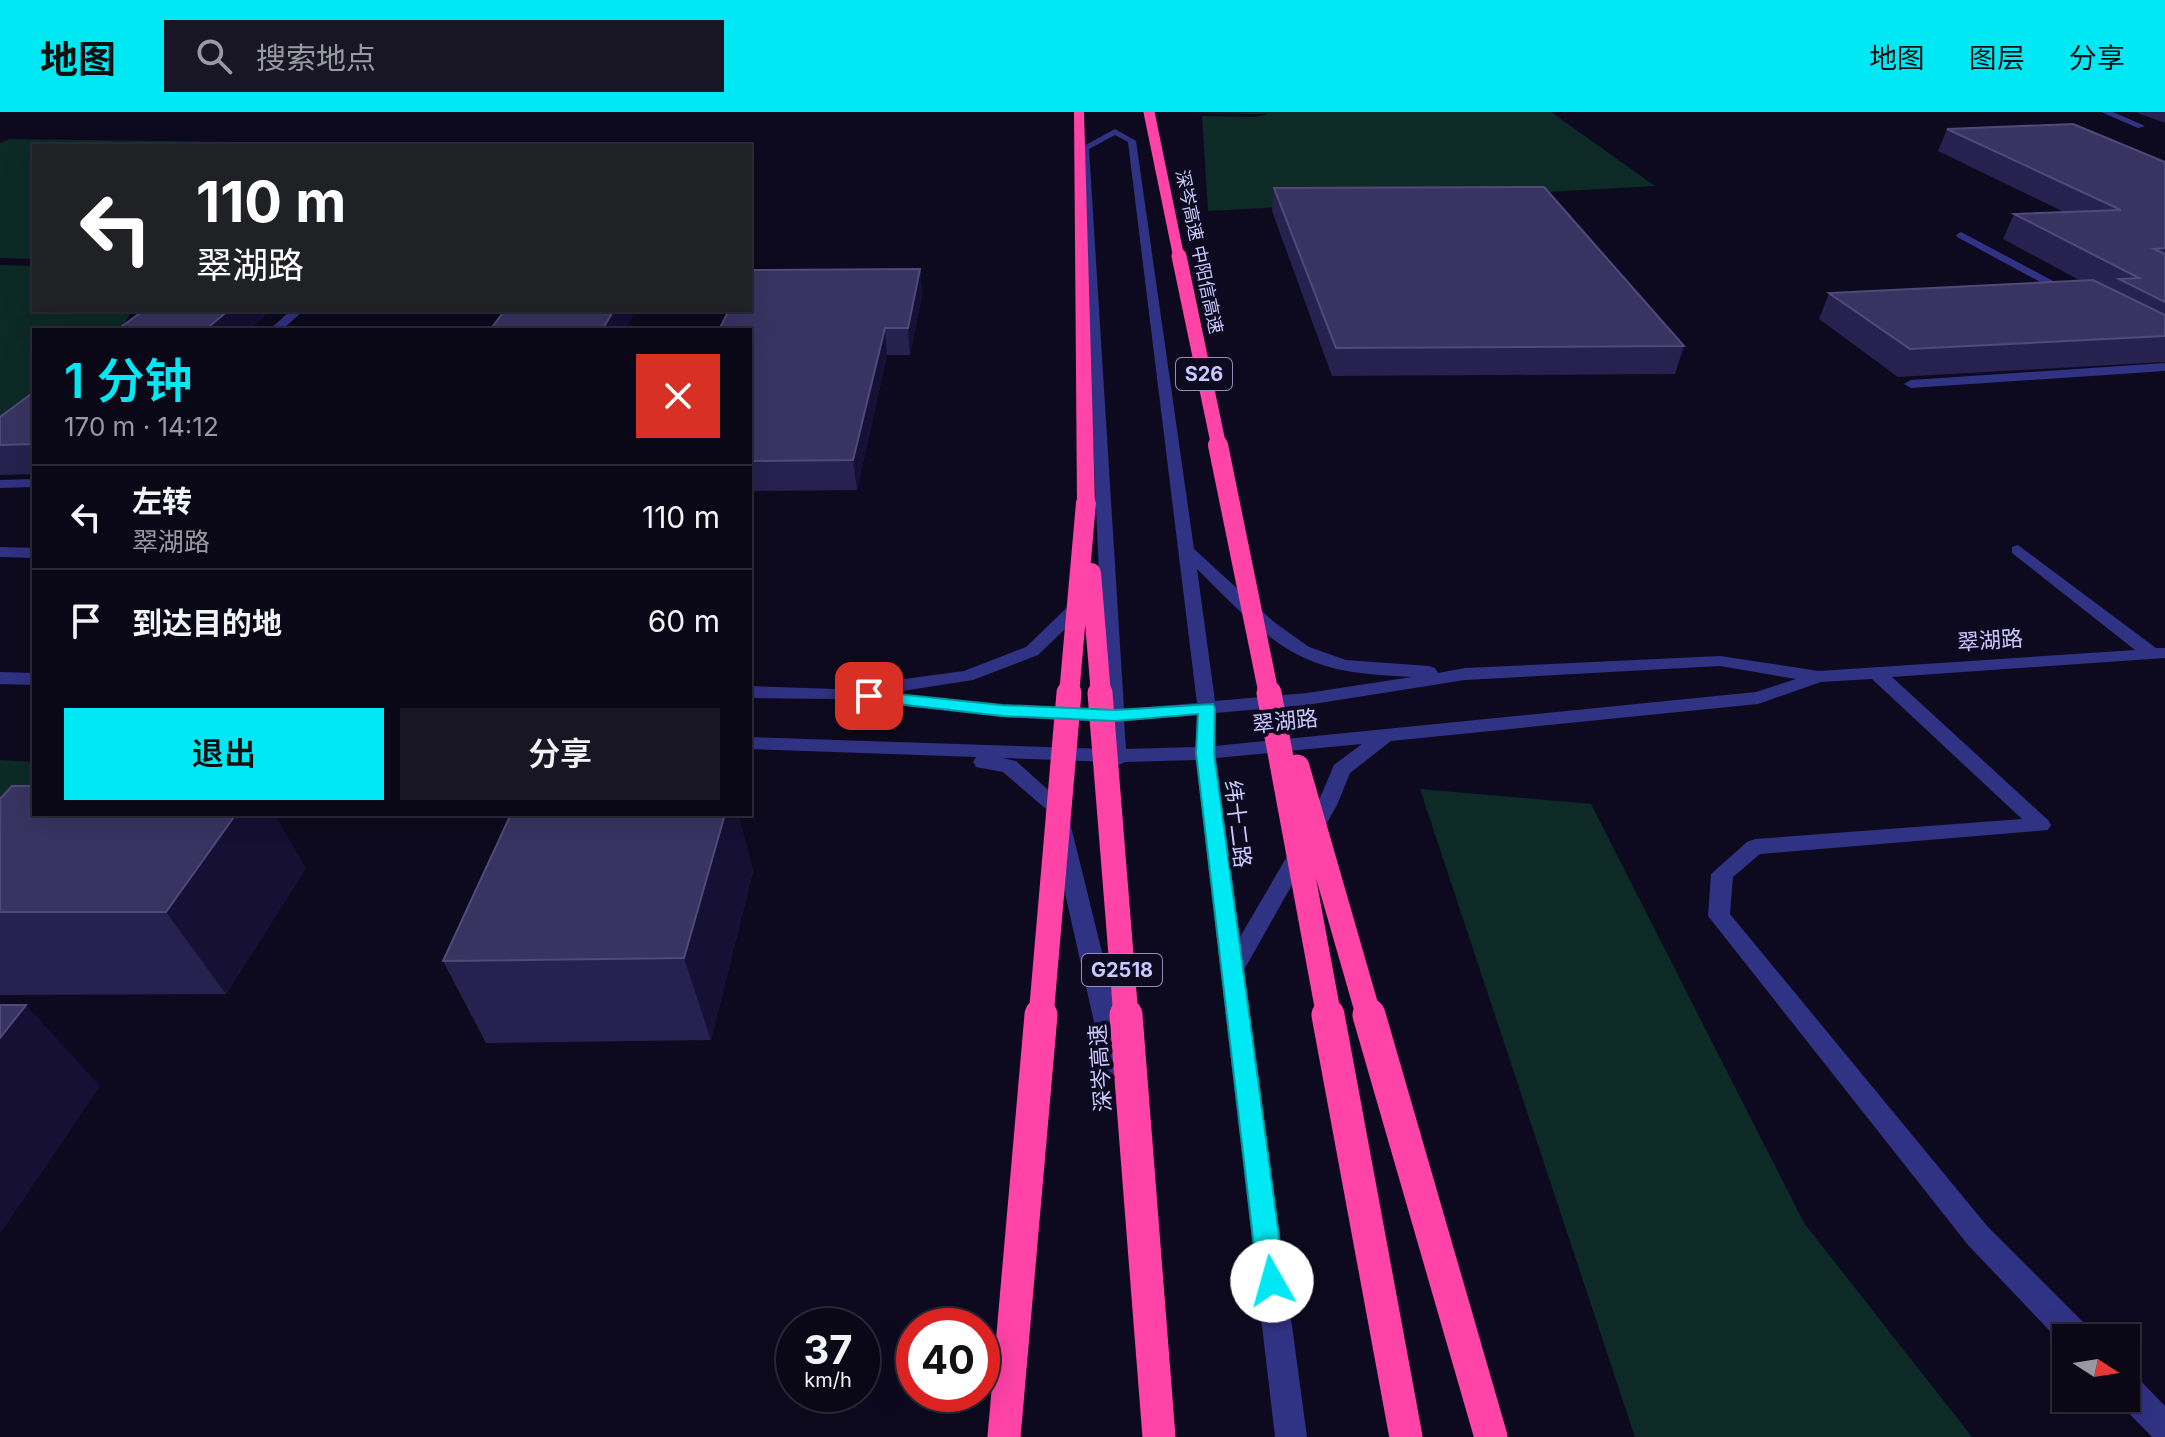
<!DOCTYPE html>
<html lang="zh">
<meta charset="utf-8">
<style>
body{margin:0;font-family:Inter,"Noto Sans SC",sans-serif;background:#181624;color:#f1f3f6;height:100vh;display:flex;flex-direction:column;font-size:30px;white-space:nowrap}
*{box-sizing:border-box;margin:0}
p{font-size:26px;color:#999aa1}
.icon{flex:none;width:44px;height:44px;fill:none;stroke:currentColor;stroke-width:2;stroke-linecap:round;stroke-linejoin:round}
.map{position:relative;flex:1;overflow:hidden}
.panel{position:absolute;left:32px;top:216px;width:720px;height:488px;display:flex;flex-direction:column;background:#0a0817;border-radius:0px;box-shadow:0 8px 32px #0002,0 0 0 2px #2a2936}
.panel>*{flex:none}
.top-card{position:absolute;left:32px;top:32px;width:720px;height:168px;border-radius:0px;box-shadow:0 8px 32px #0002,0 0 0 2px #2a2936;background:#202124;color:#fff;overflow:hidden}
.needle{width:52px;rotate:102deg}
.buttons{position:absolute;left:2052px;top:1212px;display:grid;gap:16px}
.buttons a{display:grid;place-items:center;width:88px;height:88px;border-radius:0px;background:#0a0817;box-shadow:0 8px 32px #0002,0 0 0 2px #2a2936;font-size:40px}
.speed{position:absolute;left:776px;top:1196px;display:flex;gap:16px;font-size:40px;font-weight:700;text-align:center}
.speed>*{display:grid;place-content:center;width:104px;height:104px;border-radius:50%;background:#0a0817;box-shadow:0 8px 32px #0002,0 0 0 2px #2a2936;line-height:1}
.speed small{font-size:20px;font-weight:400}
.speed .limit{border:12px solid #d22;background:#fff;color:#111}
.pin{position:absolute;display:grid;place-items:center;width:68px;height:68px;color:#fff;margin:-34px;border-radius:16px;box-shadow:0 4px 12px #0006}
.me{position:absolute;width:88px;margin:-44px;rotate:353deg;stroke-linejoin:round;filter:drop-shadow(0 0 6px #0008)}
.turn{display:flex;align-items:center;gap:28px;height:168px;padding:0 32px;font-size:36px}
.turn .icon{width:104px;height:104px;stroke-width:2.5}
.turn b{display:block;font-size:56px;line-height:68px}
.round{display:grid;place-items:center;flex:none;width:84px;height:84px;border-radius:0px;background:#181624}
.headline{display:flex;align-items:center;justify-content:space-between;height:136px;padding:0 32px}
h1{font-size:48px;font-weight:600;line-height:60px;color:#00e8f3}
.action{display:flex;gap:16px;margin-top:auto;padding:16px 32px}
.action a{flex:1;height:92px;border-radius:0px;background:#00e8f3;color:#111;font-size:32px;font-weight:600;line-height:92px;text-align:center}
.action a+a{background:#181624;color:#f1f3f6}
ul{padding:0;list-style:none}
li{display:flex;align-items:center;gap:24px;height:104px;padding:0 32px;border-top:2px solid #2a2936}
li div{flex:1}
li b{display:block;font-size:30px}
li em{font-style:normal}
header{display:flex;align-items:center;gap:48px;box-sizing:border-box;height:112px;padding:0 40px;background:#00e8f3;color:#111}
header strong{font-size:38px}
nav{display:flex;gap:44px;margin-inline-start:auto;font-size:28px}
.search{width:560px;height:72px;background:#181624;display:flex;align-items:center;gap:20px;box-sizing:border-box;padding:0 28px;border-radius:0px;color:#999aa1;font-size:30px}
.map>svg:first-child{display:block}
.green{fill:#0d2a27}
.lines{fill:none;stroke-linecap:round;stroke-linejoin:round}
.minor{fill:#303283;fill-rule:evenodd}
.highway{fill:#ff43a7;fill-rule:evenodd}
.highway-bridge-far4{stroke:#ff43a7;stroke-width:11}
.highway-bridge-far3{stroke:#ff43a7;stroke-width:15}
.highway-bridge-far2{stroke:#ff43a7;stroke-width:20}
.highway-bridge-far1{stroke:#ff43a7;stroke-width:25}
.highway-bridge{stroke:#ff43a7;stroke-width:33}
.wall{fill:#27214f}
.shaded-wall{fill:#151034}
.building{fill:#393362;stroke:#504a7b;stroke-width:2}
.route{fill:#00e8f3;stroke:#00979e;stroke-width:2}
.labels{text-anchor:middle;stroke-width:8;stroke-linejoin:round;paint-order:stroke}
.far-street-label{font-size:18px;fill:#ccc8ff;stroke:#0d0a1f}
.shield{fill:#0d0a1f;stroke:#938fbc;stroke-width:2}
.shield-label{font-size:20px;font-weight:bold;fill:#ccc8ff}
.street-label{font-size:22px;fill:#ccc8ff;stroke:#0d0a1f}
</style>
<header>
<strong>地图</strong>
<div class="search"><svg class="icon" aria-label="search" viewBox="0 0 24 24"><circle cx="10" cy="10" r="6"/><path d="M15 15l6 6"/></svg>搜索地点</div>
<nav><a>地图</a><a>图层</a><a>分享</a></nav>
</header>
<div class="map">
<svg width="2165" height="1325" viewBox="0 0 2165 1325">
<rect width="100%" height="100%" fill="#0d0a1f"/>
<path class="green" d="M1272 0H1551L1655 74 1208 99 1202 4 1257 5 1267 2 1187 1Z
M10 27 322 31 317 34H34V147L0 146V31Z
M0 153 34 154V198H132L121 218H34V285L0 308Z
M0 648 34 650V702L0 760Z
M1420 677 1591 692 1804 1111 1972 1325H1635Z"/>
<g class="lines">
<path class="minor" d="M2101 0H2113L2145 14 2138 16Z
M1115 17 1136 29 1194 437 1274 510 1309 535 1346 548 1429 554 1435 556 1438 561 1465 556 1720 544 1819 559 2135 538 2012 441V435L2018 433 2156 536H2165V546L1892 565 2048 708 2051 713 2048 718 1760 742 1733 765 1730 802 1988 1115 2088 1215 2092 1226H2066V1236L1968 1133 1708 804 1711 762 1747 730 1755 727 2022 707 1872 567 1821 570 1758 592 1391 629 1350 661 1337 693 1244 858 1307 1325H1275L1196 648 1125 650 1117 654 1109 650 1002 646 1016 649 1066 694 1130 954 1126 961 1117 965 1108 961 1104 954 1046 697 1003 660 976 655 973 650 976 645 750 637V625L1107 637 1105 610 1002 605 842 587 750 586V574L865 578 867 573 874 571 964 559 1026 535 1078 485H1090L1092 489 1090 493 1038 543 973 568 890 581 1002 593 1105 598 1080 36ZM1115 23 1128 30 1197 591 1124 597 1089 37ZM1197 457C1231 490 1268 533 1314 550 1345 562 1379 563 1412 565L1307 581 1215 589ZM1720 554 1796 567 1756 580 1215 634 1216 601 1307 593 1465 568ZM1197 603 1196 635 1126 637 1124 609ZM1362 632 1334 653 1317 693 1240 825 1216 646Z
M1961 120 2074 180 2076 182 2066 184 1957 125 1956 123Z
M291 198H304L282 218H269Z
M2165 251V259L1911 276 1904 272 1911 268Z
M34 367V375L0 376V368Z
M0 435 34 436V446L0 445Z
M0 560 34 561V573L0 572Z
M2126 1261 2137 1265 2165 1294V1325H2152L2115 1287 2126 1286Z"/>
<path class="highway" d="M1074 0H1084L1095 391 1086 396 1077 391Z"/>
<path class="highway-bridge-far4" d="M1149 0 1179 146"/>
<path class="highway-bridge-far3" d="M1179 144 1219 335"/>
<path class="highway-bridge-far2" d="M1218 333 1269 583
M1091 461 1101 583
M1069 583 1086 391"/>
<path class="highway-bridge-far1" d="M1100 581 1126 905
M1269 581 1329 905
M1297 655 1369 905
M1041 905 1069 581"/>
<path class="highway-bridge" d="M1126 903 1159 1325
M1328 903 1406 1325
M1369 903 1491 1325
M1004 1325 1041 903"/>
</g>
<path class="wall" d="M2135 0H2165V11Z
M1947 17 2165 50V250L1898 265 1819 207 1829 181 2081 169 2003 127 2014 102 2064 100 1938 39Z
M1274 76 1684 234 1675 262 1332 264 1272 99Z
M920 157 922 183 910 243H887L857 378 750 379V218Z
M34 280V362L0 363V305Z
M0 687 306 756 226 882 0 883Z
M511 702H738L753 759 711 928 486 931 443 849Z"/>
<path class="shaded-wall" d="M920 157 922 183 910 243 908 216Z
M229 198H272L249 218H205Z
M614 198H637L625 218H602Z
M885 216 887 243 857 378 853 348Z
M236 702H274L306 756 226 882 166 800Z
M725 702H738L753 759 711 928 684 846Z
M26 893 100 974 0 1122V926Z"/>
<path class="building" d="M2073 12 2165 50V136L2154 137 2165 142V190L2119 167 2139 166 2014 102 2121 98 1947 17Z
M1544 75 1684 234 1336 236 1274 76Z
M920 157 908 216H885L853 348 750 349V218H719L729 198H750V158Z
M2093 168 2165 203V224L1910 237 1829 181Z
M144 198H229L205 218H117Z
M505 198H614L602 218H490Z
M34 280V332L0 333V305Z
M12 674H34V702H236L166 800H0V687Z
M511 702H725L684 846 443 849Z
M0 893H26L0 926Z"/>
<path class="route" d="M869 579 1002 593 1115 598 1213 592 1215 596 1214 641 1285 1169 1281 1178 1272 1182 1262 1178 1258 1169 1196 641 1198 602 1115 609 1002 604 863 588 860 584Z"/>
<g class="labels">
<g class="far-street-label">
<text transform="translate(1199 140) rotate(78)" y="6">深岑高速 中阳信高速</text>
</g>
<g class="shield">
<rect x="1176" y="246" width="56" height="32" rx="6"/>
<rect x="1082" y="842" width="80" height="32" rx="6"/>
</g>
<g class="shield-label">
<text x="1204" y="269">S26</text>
<text x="1122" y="865">G2518</text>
</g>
<g class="street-label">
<text transform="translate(1990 528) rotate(-4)" y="8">翠湖路</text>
<text transform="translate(1285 609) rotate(-6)" y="8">翠湖路</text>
<text transform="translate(1238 712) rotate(83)" y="8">纬十二路</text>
<text transform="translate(1100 956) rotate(-94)" y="8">深岑高速</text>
</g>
</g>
</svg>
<div class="buttons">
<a><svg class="needle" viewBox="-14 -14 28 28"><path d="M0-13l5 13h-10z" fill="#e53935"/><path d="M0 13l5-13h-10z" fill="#999aa1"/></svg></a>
</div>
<div class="speed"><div>37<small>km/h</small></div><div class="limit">40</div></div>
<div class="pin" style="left:869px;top:584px;background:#d93025"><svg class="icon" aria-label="arrive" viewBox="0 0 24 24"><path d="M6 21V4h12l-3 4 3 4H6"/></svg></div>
<svg class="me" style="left:1272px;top:1169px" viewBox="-20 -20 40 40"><circle r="19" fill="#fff"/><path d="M0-13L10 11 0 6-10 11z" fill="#00e8f3"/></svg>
<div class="top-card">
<div class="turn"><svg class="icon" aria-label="left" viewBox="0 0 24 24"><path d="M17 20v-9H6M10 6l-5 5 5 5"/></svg><div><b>110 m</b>翠湖路</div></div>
</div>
<section class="panel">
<div class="headline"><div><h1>1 分钟</h1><p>170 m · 14:12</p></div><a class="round" style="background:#d93025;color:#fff"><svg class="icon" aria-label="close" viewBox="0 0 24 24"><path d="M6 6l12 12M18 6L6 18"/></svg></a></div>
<ul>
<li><svg class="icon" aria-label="left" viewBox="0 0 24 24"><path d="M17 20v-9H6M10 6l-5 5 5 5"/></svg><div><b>左转</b><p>翠湖路</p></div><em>110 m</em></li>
<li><svg class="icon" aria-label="arrive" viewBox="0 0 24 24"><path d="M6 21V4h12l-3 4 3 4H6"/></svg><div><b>到达目的地</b></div><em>60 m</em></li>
</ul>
<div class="action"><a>退出</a><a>分享</a></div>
</section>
</div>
